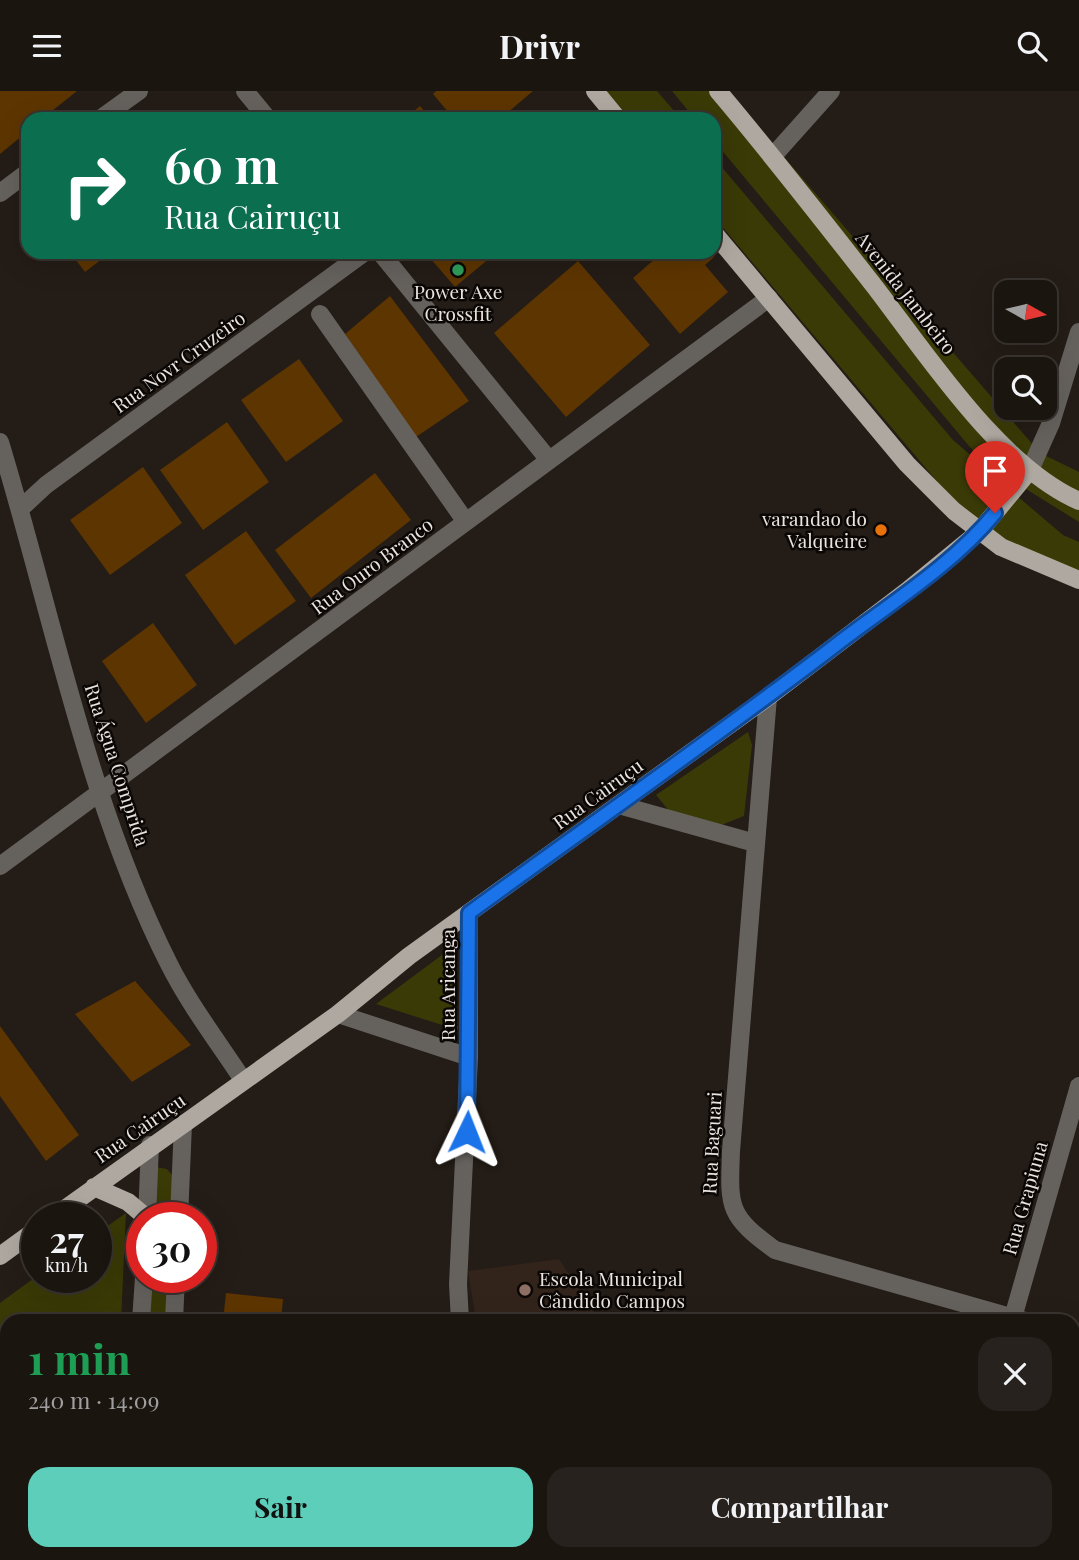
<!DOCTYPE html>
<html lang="pt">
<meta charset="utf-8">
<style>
body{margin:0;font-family:"Playfair Display",serif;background:#28221e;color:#f1f3f6;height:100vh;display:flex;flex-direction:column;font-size:26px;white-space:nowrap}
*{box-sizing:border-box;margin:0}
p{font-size:23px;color:#a09f9f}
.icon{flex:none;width:38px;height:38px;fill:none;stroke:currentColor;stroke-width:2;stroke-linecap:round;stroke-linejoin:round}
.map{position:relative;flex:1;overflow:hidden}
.details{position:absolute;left:0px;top:1223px;width:1080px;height:247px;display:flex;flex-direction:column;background:#1b1510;border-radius:21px 21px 0 0;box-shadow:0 7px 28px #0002,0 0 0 2px #393430}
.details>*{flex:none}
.banner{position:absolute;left:21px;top:21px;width:700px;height:147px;border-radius:21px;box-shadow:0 7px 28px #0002,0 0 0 2px #393430;background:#0b6e4f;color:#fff;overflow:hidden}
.needle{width:46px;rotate:98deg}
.fabs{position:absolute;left:994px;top:189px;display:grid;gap:14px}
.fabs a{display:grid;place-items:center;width:63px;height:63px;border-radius:14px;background:#1b1510;box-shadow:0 7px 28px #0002,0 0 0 2px #393430;font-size:35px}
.speed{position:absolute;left:21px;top:1111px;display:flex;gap:14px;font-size:35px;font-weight:700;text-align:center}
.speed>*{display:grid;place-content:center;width:91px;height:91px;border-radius:50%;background:#1b1510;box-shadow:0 7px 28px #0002,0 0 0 2px #393430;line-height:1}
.speed small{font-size:18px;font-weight:400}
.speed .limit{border:10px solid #d22;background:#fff;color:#111}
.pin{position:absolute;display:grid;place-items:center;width:60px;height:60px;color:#fff;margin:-72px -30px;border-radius:50% 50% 50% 0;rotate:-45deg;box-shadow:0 0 7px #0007}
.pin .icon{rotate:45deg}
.me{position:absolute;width:77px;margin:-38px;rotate:2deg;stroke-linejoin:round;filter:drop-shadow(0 0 5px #0008)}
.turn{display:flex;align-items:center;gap:24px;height:147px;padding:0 28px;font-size:32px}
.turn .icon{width:91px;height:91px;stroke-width:2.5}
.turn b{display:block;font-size:49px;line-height:60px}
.round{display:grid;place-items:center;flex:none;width:74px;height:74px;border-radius:21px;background:#28221e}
.summary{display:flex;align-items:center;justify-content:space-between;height:119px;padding:0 28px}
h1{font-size:42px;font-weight:700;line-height:52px;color:#1e9e55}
.primary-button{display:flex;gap:14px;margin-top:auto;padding:14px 28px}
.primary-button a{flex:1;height:80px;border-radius:21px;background:#5dceb9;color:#111;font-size:28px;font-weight:700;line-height:80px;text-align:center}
.primary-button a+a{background:#28221e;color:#f1f3f6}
header{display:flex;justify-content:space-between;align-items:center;height:91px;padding:0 28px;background:#1b1510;font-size:32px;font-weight:700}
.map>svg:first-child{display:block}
.built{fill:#32241b}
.green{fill:#3a3a07}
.building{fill:#5d3500}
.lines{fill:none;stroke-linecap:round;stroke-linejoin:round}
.minor{stroke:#65625e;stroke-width:18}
.major{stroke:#aea8a0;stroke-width:18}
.route-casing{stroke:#114b97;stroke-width:18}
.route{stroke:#1a73e8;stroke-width:12}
.leisure-dot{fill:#2e9e5b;stroke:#0a0705;stroke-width:2.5}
.food-dot{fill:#e8710a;stroke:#0a0705;stroke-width:2.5}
.education-dot{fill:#8d6e63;stroke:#0a0705;stroke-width:2.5}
.labels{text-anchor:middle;stroke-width:5;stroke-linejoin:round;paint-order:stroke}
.poi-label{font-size:19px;fill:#eae4e0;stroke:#0a0705}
.street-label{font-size:19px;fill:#eae4e0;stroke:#0a0705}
</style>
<header><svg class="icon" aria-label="menu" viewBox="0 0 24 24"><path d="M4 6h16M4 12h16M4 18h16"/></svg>Drivr<svg class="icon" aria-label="search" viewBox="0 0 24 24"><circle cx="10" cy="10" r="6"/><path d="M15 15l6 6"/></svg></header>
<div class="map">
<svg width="1079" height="1469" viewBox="0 0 1079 1469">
<rect width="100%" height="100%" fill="#241c16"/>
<path class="built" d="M559 1168 600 1230H476L468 1180Z"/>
<path class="green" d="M606 0H657L681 28H630Z
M672 0H727L1040 362 1079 381V431L1026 398 1038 368 1016 404 1063 444 1079 451V493L978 439 714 126V67L953 349 1008 396 969 355 714 50V28H695Z
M748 641 752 654 744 725 719 735 670 721 656 704Z
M454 855 458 939 376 913Z
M155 1076 167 1078 173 1085V1127H150Z
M126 1122 121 1230H7V1463H109V1469H0V1212L37 1185 96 1186V1143Z
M147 1187H170L168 1230H145Z"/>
<path class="building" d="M0 0H77L42 28H28V40L0 63Z
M436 0H533L500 28H454L433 3Z
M420 15 431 28H404Z
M592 19 600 28H582Z
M70 161H111L85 181Z
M425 161H497L455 196Z
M663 161H709L714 166 705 174 728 201 680 243 633 187Z
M578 170 650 254 566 326 494 242Z
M390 205 469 310 416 346 345 243Z
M299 268 343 330 286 371 241 309Z
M227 331 269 391 203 439 160 379Z
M143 376 182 432 110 484 70 429Z
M375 382 411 429 311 507 275 459Z
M246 440 296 510 235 554 185 484Z
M153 532 197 594 146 632 102 570Z
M135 890 191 954 132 991 75 923Z
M0 935 79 1044 46 1070 0 1005Z
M226 1202 283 1208 281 1230H223Z
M210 1463H265V1469H210Z"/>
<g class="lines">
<path class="minor" d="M245 0 268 28
M100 28 139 0
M773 65 831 0
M0 102 28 81
M380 161 549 369
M320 223 466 431
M0 351C52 522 88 713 169 873 189 913 218 951 243 989
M1030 379 1051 332 1079 241
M20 418 46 394 365 161
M768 606 731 1060C729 1116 727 1124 775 1159L1025 1230
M619 714 755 752
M0 775 769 207
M338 923 469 966
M147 1127 150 1054
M179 1127 183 1033
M141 1230 144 1186
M174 1230 176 1186
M460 1230 458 1193 469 966V822
M1012 1230 1079 995
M1073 1243 1079 1245
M862 1463 883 1469
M128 1469V1463
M162 1469 163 1463
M949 1469 951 1463"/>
<path class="major" d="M595 0 618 28
M718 0C773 65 825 132 878 200 929 267 1001 376 1079 410
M714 142 907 373 954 420 1001 456 1079 489
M94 1096 128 1111 147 1127
M52 1127 338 923 409 865 768 606 907 500 979 441 1030 379
M0 1165 37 1138"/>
</g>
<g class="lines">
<g class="route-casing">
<path id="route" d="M467 1041 469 822C591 733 716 646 836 554 888 514 954 473 995 422"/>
</g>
<use href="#route" class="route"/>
</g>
<circle class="leisure-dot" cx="458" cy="179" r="7"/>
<circle class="food-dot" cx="881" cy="439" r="7"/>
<circle class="education-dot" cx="525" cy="1199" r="7"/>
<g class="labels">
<g class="poi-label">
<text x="458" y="208">Power Axe<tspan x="458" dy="22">Crossfit</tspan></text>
<text x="867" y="435" text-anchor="end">varandao do<tspan x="867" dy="22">Valqueire</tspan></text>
<text x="539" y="1195" text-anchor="start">Escola Municipal<tspan x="539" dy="22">Cândido Campos</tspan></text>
</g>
<g class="street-label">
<text transform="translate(906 202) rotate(52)" y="7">Avenida Jambeiro</text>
<text transform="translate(179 271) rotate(-36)" y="7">Rua Novr Cruzeiro</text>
<text transform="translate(372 475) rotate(-37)" y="7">Rua Ouro Branco</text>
<text transform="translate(117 674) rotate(72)" y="7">Rua Água Comprida</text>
<text transform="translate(598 703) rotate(-36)" y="7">Rua Cairuçu</text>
<text transform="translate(448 894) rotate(-90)" y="7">Rua Aricanga</text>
<text transform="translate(140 1037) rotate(-35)" y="7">Rua Cairuçu</text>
<text transform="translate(712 1052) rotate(-87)" y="7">Rua Baguari</text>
<text transform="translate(1025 1107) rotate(-74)" y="7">Rua Grapiuna</text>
</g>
</g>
</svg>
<div class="fabs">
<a><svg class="needle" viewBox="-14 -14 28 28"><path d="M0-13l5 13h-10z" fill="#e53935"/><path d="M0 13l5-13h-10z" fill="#a09f9f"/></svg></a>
<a><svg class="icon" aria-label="search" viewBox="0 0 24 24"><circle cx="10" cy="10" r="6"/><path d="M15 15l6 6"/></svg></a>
</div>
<div class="speed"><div>27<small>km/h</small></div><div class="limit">30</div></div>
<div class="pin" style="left:995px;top:422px;background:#d93025"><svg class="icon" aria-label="arrive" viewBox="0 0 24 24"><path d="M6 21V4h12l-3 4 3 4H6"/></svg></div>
<svg class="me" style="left:467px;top:1041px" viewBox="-20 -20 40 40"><path d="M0-17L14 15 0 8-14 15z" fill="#1a73e8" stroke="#fff" stroke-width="4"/></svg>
<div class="banner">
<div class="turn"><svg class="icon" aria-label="right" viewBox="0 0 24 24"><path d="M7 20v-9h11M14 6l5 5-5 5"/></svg><div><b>60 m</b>Rua Cairuçu</div></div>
</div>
<section class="details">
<div class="summary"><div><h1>1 min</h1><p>240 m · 14:09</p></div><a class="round"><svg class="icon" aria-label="close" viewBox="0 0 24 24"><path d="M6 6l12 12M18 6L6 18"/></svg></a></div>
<div class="primary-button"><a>Sair</a><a>Compartilhar</a></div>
</section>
</div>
